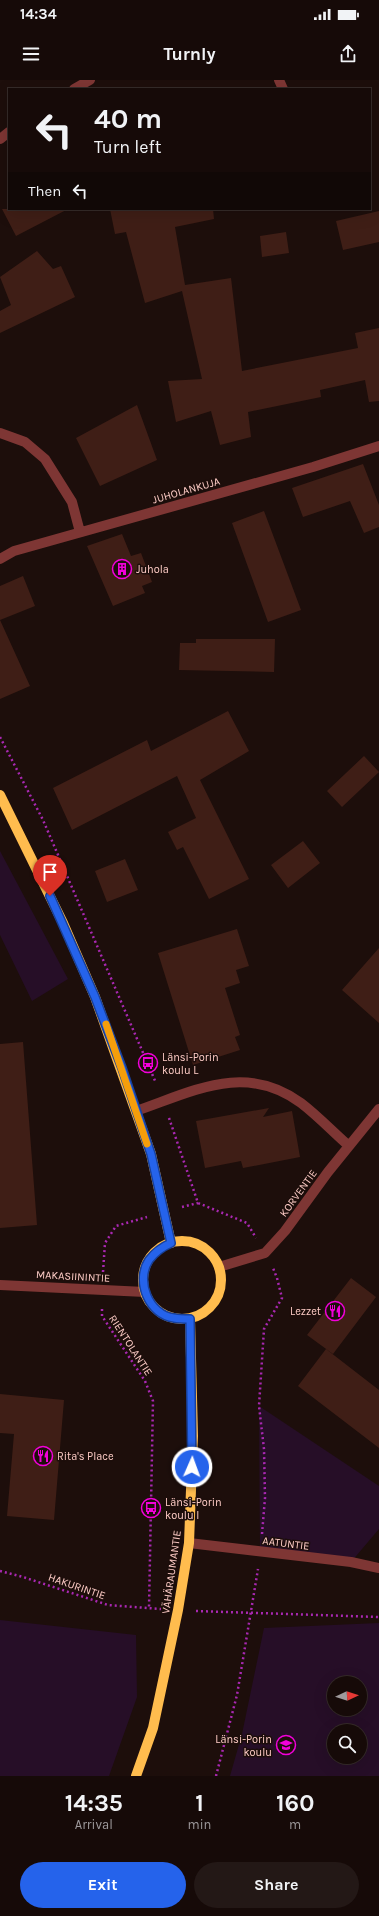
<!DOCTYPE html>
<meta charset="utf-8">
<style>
body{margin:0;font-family:Karla,sans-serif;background:#231816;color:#f1f3f6;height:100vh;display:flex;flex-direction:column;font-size:15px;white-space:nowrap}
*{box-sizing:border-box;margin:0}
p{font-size:13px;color:#9e9a9c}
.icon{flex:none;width:22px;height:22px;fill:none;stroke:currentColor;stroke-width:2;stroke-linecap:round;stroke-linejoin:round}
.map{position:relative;height:1696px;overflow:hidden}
.drawer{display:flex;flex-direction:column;background:#160a08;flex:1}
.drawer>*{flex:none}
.guide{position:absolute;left:8px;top:8px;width:363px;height:122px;border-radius:0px;box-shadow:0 4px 16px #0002,0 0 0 1px #352b29;background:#160a08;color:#f1f3f6;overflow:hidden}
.needle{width:26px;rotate:86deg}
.buttons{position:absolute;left:327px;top:1596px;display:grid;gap:8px}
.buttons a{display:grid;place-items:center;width:40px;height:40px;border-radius:50%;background:#160a08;box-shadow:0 4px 16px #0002,0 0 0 1px #352b29;font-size:20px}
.pin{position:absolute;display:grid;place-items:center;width:34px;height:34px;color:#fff;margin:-41px -17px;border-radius:50% 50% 50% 0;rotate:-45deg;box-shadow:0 0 4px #0007}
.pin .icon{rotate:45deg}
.me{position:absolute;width:44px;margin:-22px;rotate:2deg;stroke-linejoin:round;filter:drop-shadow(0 0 3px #0008)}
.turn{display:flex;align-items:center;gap:14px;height:84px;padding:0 20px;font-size:18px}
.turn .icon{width:52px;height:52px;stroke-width:2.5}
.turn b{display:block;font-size:28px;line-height:34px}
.then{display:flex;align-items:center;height:38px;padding:0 20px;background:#0003;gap:8px;font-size:15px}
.eta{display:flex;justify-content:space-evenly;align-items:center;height:68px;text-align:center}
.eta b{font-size:24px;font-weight:700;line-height:28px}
.cta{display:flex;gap:8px;margin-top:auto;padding:8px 20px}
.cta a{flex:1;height:46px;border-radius:24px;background:#2563eb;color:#fff;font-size:16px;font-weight:700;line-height:46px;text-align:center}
.cta a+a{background:#231816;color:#f1f3f6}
.status{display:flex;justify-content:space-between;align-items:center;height:28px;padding:0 20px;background:#160a08;direction:ltr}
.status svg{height:11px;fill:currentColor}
header{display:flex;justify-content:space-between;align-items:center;height:52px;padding:0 20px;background:#160a08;font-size:18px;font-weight:700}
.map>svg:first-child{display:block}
.green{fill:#260e27;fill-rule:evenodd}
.building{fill:#3f1e16}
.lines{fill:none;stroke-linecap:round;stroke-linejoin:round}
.path{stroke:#a928b2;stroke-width:2.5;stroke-dasharray:2 3;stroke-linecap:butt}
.minor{stroke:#7e3634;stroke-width:10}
.major{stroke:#ffbc4e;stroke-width:10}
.route-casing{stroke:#184099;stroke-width:10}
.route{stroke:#2563eb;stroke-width:7}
.slow{stroke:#f59e0b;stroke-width:7}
.labels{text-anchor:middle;stroke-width:3;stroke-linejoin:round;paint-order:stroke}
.street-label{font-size:11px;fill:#ffcdc7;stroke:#1d0e0b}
.poi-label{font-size:11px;fill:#ffcdc7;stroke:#1d0e0b;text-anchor:start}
</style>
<div class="status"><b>14:34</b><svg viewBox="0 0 49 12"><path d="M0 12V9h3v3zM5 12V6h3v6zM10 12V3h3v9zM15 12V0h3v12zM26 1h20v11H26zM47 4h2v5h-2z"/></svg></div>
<header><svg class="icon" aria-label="menu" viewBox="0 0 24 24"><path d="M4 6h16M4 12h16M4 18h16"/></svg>Turnly<svg class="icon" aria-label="share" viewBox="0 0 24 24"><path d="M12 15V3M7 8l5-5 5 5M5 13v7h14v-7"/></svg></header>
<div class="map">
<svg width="379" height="1696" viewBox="0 0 379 1696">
<rect width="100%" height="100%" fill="#1d0e0b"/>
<path class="green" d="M0 771 68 899 32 921 0 855Z
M259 1326 379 1406V1449L351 1482 260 1472Z
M0 1540 136 1555 137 1617 109 1696H0Z
M379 1543V1696H230L242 1654 264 1548ZM334 1603H360V1629H334ZM334 1651H360V1677H334Z"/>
<path class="building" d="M2 129H68L16 156Z
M110 129H213L214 139 175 147 185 205 231 198 242 291 358 268 355 253 379 248V321L369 322 365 300 320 310 321 317 248 332 251 357 220 365 211 331 176 342 168 301 202 299 182 211 145 223 126 152 115 154Z
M379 131V162L343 170 336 141Z
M286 152 289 173 262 177 260 156Z
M37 171 53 189 61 186 75 217 0 253V231L11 225 0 197Z
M137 325 157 380 100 406 76 358Z
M363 384 379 425V447L364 453 350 421 303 437 292 408Z
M264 431 301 530 268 542 232 443Z
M122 454 131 476 141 473 152 502 142 506 145 513 113 526 87 466Z
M23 496 35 526 0 540 30 606 0 619V506Z
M196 559H275L274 592 179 590 180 563H196Z
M228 631 249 671 200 700 249 799 209 819 183 767 177 770 168 752 196 738 177 696 72 750 53 708 147 660 151 671Z
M364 676 379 692 342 727 327 711Z
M303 761 320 783 288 808 271 785Z
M125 779 138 810 107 822 95 791Z
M237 849 249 886 236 890 240 903 225 908 240 955 235 957 240 970 193 985 158 873Z
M379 868V943L342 910Z
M23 962 37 1145 0 1148V964Z
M269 1028 263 1037 292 1031 300 1077 243 1088 241 1081 205 1088 196 1041Z
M351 1198 376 1217 333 1274 307 1255Z
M326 1269 379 1310V1368L298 1306Z
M0 1314 64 1320 54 1440 7 1436 14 1354 0 1353Z"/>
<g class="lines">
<path class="path" d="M0 657 43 740 156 1003
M169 1038 198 1123 247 1143 256 1158
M182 1127 198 1123
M103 1192 105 1163 116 1146 147 1137
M102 1229V1236L145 1301 153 1321 149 1528
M262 1454 265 1418 264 1369 259 1326 264 1249 282 1218 277 1198 273 1188
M0 1491 23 1497 108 1525 161 1529
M196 1531 379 1537
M216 1696 237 1615 258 1489"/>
<path class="minor" d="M279 0 283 9
M74 9 90 0
M0 59 9 52
M0 353 25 362 45 379 72 422 80 452
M0 479 14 471 313 387 379 366
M136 1031C194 1011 245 982 301 1023 318 1036 333 1052 349 1066
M219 1187 265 1173 285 1151 328 1092 379 1029
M0 1205 145 1212
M189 1463 351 1482 379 1488"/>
<path class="major" d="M0 715 63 843 95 917 151 1074 171 1163
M143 1200a39 39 0 1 1 78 0a39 39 0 1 1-78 0Z
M136 1696 153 1648 178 1530 189 1463 193 1356 190 1239"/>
</g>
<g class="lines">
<g class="route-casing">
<path id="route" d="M50 816 95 917 122 988 151 1074 171 1163C162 1167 155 1172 149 1180 135 1201 149 1235 174 1238 179 1239 185 1239 190 1239L192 1387"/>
</g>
<use href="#route" class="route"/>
<path class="slow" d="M106 944 147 1064"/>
</g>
<defs>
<g id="building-ring" transform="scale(1)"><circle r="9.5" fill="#1d0e0b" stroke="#f200da" stroke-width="1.5"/><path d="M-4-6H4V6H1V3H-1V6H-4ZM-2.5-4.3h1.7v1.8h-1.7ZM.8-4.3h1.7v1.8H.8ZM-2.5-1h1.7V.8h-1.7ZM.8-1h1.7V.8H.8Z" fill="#f200da"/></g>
<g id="bus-ring" transform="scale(1)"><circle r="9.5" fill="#1d0e0b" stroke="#f200da" stroke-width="1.5"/><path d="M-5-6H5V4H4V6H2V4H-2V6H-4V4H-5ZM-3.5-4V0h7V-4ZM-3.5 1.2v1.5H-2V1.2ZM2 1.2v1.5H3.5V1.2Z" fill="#f200da"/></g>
<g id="restaurant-ring" transform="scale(1)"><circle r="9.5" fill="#1d0e0b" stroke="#f200da" stroke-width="1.5"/><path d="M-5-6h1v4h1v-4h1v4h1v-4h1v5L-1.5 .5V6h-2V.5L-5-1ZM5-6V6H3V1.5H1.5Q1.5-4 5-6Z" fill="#f200da"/></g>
<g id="school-ring" transform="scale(1)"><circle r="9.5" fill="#1d0e0b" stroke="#f200da" stroke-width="1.5"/><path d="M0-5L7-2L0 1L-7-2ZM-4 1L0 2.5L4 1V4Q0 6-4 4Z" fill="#f200da"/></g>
</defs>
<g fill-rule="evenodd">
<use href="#building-ring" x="122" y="489"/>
<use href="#bus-ring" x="148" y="983"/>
<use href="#restaurant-ring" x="335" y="1231"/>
<use href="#restaurant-ring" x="43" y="1376"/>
<use href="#bus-ring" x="151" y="1428"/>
<use href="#school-ring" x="286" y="1665"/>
</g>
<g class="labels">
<g class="street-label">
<text transform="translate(186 410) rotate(-16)" y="4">JUHOLANKUJA</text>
<text transform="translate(298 1113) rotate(-54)" y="4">KORVENTIE</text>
<text transform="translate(73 1196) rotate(3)" y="4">MAKASIININTIE</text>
<text transform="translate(131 1265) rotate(57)" y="4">RIENTOLANTIE</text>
<text transform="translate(286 1463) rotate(7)" y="4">AATUNTIE</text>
<text transform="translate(171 1492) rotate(-82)" y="4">VÄHÄRAUMANTIE</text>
<text transform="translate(77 1506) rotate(19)" y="4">HAKURINTIE</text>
</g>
<g class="poi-label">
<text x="136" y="493">Juhola</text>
<text x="162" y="981">Länsi-Porin<tspan x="162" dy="13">koulu L</tspan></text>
<text x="321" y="1235" text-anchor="end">Lezzet</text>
<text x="57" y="1380">Rita's Place</text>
<text x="165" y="1426">Länsi-Porin<tspan x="165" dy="13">koulu I</tspan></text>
<text x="272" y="1663" text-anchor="end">Länsi-Porin<tspan x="272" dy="13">koulu</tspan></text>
</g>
</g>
</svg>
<div class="buttons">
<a><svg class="needle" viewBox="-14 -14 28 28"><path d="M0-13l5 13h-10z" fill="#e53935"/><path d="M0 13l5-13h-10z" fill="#9e9a9c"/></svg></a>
<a><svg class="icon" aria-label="search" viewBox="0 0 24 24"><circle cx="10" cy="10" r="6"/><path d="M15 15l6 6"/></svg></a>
</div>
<div class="pin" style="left:50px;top:816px;background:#d93025"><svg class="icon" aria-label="arrive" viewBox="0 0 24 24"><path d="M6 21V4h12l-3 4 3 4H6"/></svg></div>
<svg class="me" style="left:192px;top:1387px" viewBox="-20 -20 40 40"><circle r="17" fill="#2563eb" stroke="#fff" stroke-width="3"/><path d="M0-11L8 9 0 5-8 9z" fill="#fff"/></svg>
<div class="guide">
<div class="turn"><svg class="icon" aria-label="left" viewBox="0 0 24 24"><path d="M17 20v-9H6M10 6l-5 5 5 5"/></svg><div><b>40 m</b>Turn left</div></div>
<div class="then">Then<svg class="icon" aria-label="left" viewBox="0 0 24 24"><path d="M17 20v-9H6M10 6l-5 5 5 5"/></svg></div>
</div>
</div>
<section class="drawer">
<div class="eta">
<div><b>14:35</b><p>Arrival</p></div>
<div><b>1</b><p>min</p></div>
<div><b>160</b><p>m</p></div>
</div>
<div class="cta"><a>Exit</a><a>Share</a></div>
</section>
